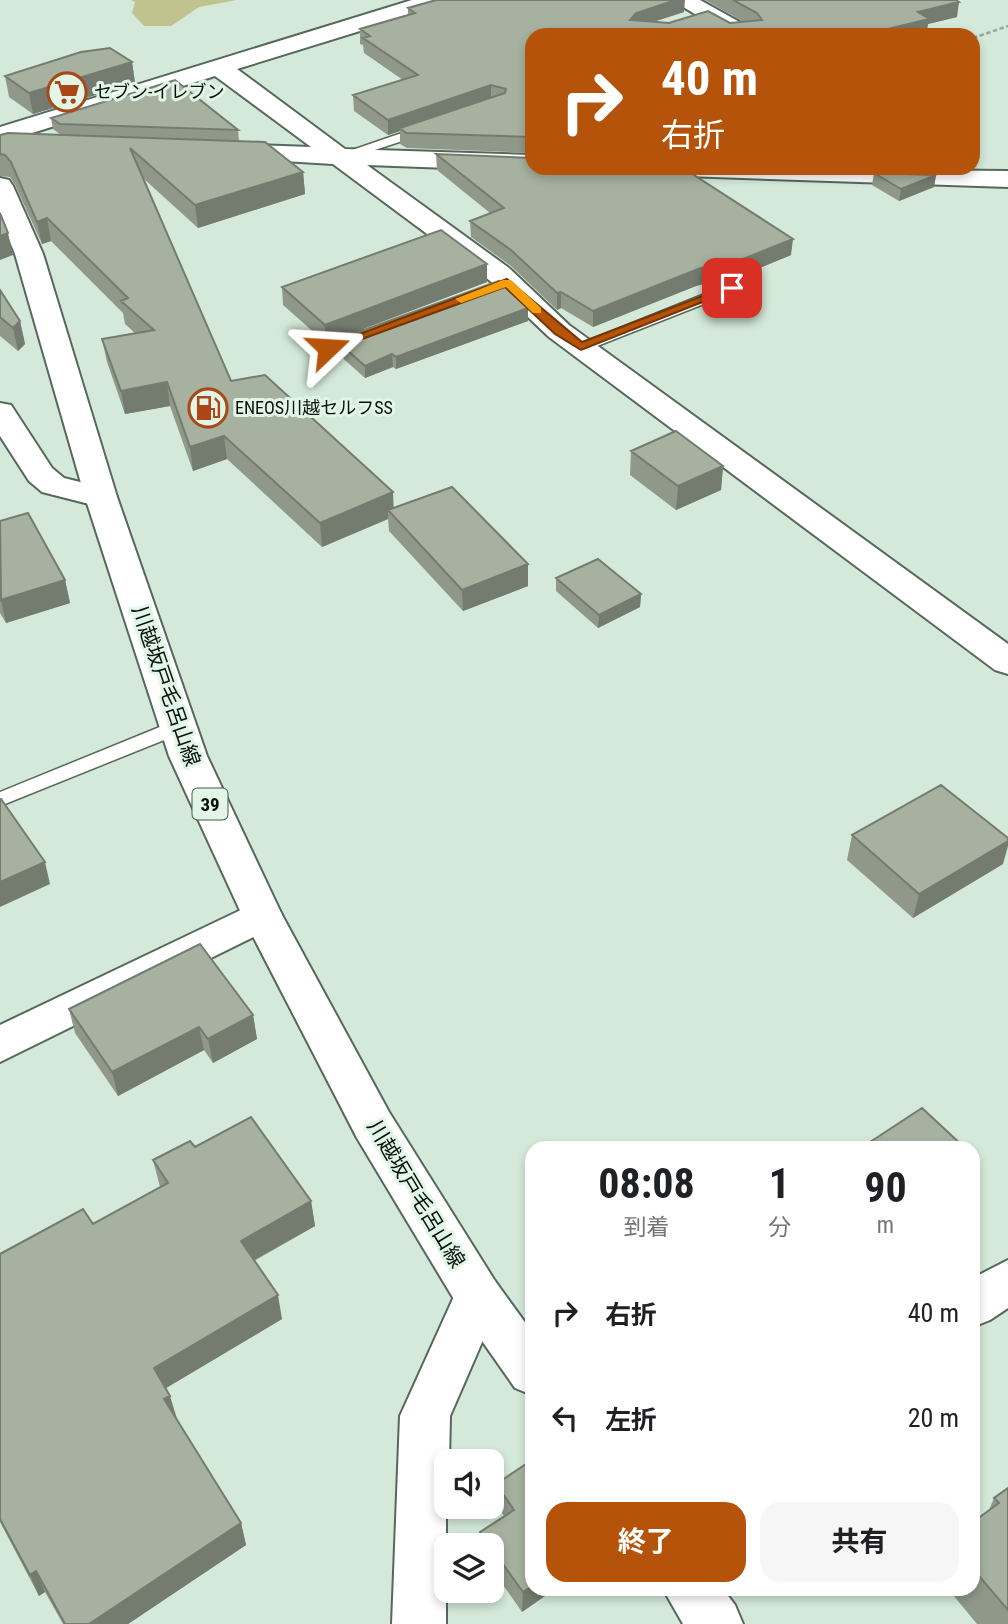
<!DOCTYPE html>
<html lang="ja">
<meta charset="utf-8">
<style>
body{margin:0;font-family:"Roboto Condensed","Noto Sans JP",sans-serif;background:#f6f6f6;color:#202124;height:100vh;display:flex;flex-direction:column;font-size:26px;white-space:nowrap}
*{box-sizing:border-box;margin:0}
p{font-size:23px;color:#757577}
.icon{flex:none;width:38px;height:38px;fill:none;stroke:currentColor;stroke-width:2;stroke-linecap:round;stroke-linejoin:round}
.map{position:relative;flex:1;overflow:hidden}
.drawer{position:absolute;left:525px;top:1141px;width:455px;height:455px;display:flex;flex-direction:column;background:#fff;border-radius:21px;box-shadow:0 4px 10px #0003}
.drawer>*{flex:none}
.hud{position:absolute;left:525px;top:28px;width:455px;height:147px;border-radius:21px;box-shadow:0 4px 10px #0003;background:#b45309;color:#fff;overflow:hidden}
.buttons{position:absolute;left:434px;top:1449px;display:grid;gap:14px}
.buttons a{display:grid;place-items:center;width:70px;height:70px;border-radius:14px;background:#fff;box-shadow:0 4px 10px #0003;font-size:35px}
.pin{position:absolute;display:grid;place-items:center;width:60px;height:60px;color:#fff;margin:-30px;border-radius:14px;box-shadow:0 4px 10px #0006}
.me{position:absolute;width:77px;margin:-38px;rotate:70deg;stroke-linejoin:round;filter:drop-shadow(0 0 5px #0008)}
.turn{display:flex;align-items:center;gap:24px;height:147px;padding:0 21px;font-size:32px}
.turn .icon{width:91px;height:91px;stroke-width:2.5}
.turn b{display:block;font-size:49px;line-height:60px}
.eta{display:flex;justify-content:space-evenly;align-items:center;height:119px;text-align:center}
.eta b{font-size:42px;font-weight:700;line-height:49px}
.action{display:flex;gap:14px;margin-top:auto;padding:14px 21px}
.action a{flex:1;height:80px;border-radius:21px;background:#b45309;color:#fff;font-size:28px;font-weight:700;line-height:80px;text-align:center}
.action a+a{background:#f6f6f6;color:#202124}
ul{padding:0;list-style:none}
li{display:flex;align-items:center;gap:21px;height:105px;padding:0 21px}
li div{flex:1}
li b{display:block;font-size:26px}
li em{font-style:normal}
.map>svg:first-child{display:block}
.green{fill:#c0c38d}
.lines{fill:none;stroke-linecap:round;stroke-linejoin:round}
.lane-casing{stroke:#56685b;stroke-width:3}
.street-casing{stroke:#56685b;stroke-width:4}
.secondary-casing{stroke:#56685b;stroke-width:4}
.primary-casing{stroke:#56685b;stroke-width:4}
.path{stroke:#97a79b;stroke-width:2.5;stroke-dasharray:4.5 2.5;stroke-linecap:butt}
.lane{fill:#fff;fill-rule:evenodd}
.street{fill:#fff;fill-rule:evenodd}
.secondary{fill:#fff;fill-rule:evenodd}
.primary{fill:#fff;fill-rule:evenodd}
.wall{fill:#8f9889}
.shaded-wall{fill:#747c6f}
.building{fill:#a6b19f;stroke:#747c6f;stroke-width:2}
.route{fill:#b45309;stroke:#753606;stroke-width:2}
.slow{fill:#f59e0b}
.labels{text-anchor:middle;stroke-width:6;stroke-linejoin:round;paint-order:stroke}
.far-poi-label{font-size:18px;fill:#0a100c;stroke:#e2f6e8;text-anchor:start}
.shield{fill:#e2f6e8;stroke:#4b554e;stroke-width:2}
.shield-label{font-size:19px;font-weight:bold;fill:#0a100c}
.street-label{font-size:21px;fill:#0a100c;stroke:#e2f6e8}
</style>
<div class="map">
<svg width="1008" height="1624" viewBox="0 0 1008 1624">
<rect width="100%" height="100%" fill="#d4e9da"/>
<path class="green" d="M131 0H237L199 7 171 26H144L132 13 135 2Z"/>
<g class="lines">
<g class="lane-casing">
<path id="lane" d="M425 125 430 126V132L347 159 335 156Z
M732 283 740 288 737 291 587 350H575L573 347Z
M362 330 370 335 368 338 328 353 320 348Z
M177 720 187 727 184 732 0 806V792Z"/>
</g>
<g class="street-casing">
<path id="street" d="M412 0H447L444 5 237 69 345 149 532 155V168H541L532 171 367 165 509 268 569 325 1008 644V674L995 670 549 337 489 280 333 164 217 157 213 152 217 147 226 144 311 147 215 76 0 143V127Z
M672 0H700L754 30 758 35H729Z
M671 168 1008 171V187L684 176 675 173Z
M0 403 11 405 52 468 64 478 112 490 117 497 112 504 101 507 42 492 29 481 0 436Z
M262 900 276 904 282 915 276 926 0 1062V1025Z
M478 1274 495 1281 502 1296 450 1416 449 1461H446V1624H392L400 1416 461 1281Z"/>
</g>
<g class="secondary-casing">
<path id="secondary" d="M1008 1260V1308L990 1320 973 1327V1278Z"/>
</g>
<g class="primary-casing">
<path id="primary" d="M0 178 9 180 13 186 43 254 117 497 207 756 282 915 389 1112 495 1281 532 1332V1395L515 1388 461 1311 357 1138 242 915 169 756 85 497 15 254 0 217Z
M663 1589H723L735 1605 743 1624H683Z"/>
</g>
<path class="path" d="M973 38 1008 26"/>
<use href="#lane" class="lane"/>
<use href="#street" class="street"/>
<use href="#secondary" class="secondary"/>
<use href="#primary" class="primary"/>
</g>
<path class="wall" d="M705 0H956L957 17 928 24 926 34 532 35V153L407 148 400 144V131L388 135 354 111 353 95 403 80 364 53 363 45 360 44V29L408 15V8L684 12 654 22 730 23 744 22Z
M132 62 135 83 33 114 9 97 5 76Z
M51 118 238 130 239 141 303 172 305 194 198 228 144 179 231 381 394 508 528 564V586L463 611 389 531 388 519 322 547 227 459 193 471 170 406 125 414 107 362 102 339 135 333 125 324 123 313 51 241 42 244 15 185 10 177 0 176V135H61L53 129Z
M436 154 791 255 716 286 710 282 696 286 593 327 561 308 557 310 511 266 471 237 470 221 490 213 437 170Z
M874 173 936 175 934 187 899 201 872 185Z
M487 264V282L326 343 283 305 282 287Z
M0 290 20 321 25 344 18 351 0 336Z
M528 308V321L396 369 393 367 365 378 337 353 336 340Z
M631 451 723 466 721 490 676 510 630 475Z
M0 521 65 580 70 603 6 623 0 613Z
M556 578 641 594 640 607 598 628 556 591Z
M852 835 1003 864 913 918 847 860Z
M69 1009 253 1015 257 1039 213 1063 204 1050 118 1096 75 1033Z
M195 1147 311 1201 315 1226 254 1261 282 1319 166 1388 177 1419 241 1523 246 1545 128 1624H63L45 1592 39 1596 0 1522V1254L93 1224 160 1187 153 1160Z
M532 1460V1589H555L522 1612 492 1569V1545H480V1532L504 1516 496 1504V1484Z
M1008 1488V1624H977L948 1589H973V1522L989 1510 994 1498Z"/>
<path class="shaded-wall" d="M676 0H685L684 12 635 27 630 20 636 13Z
M959 2 957 17 928 24 926 34 922 35H863L918 12Z
M132 62 135 83 33 114 29 93Z
M491 85V101L400 128V131L388 135V120Z
M303 172 305 194 198 228 195 205Z
M936 175 934 187 899 201 901 189Z
M47 218 51 241 42 244 37 222Z
M8 233 13 255 0 260V236Z
M793 239 791 255 716 286 718 269Z
M487 264V282L326 343 325 325Z
M712 265 710 282 696 286 593 327V311L698 269Z
M561 292V308L557 310V293Z
M528 308V321L396 369V357Z
M20 321 25 344 18 351 13 328Z
M392 354 393 367 365 378V366Z
M167 382 170 406 125 414 121 391Z
M224 436 227 459 193 471 190 447Z
M723 466 721 490 676 510 678 486Z
M393 492 394 516 388 510V519L322 547 320 523Z
M528 564V586L463 611 462 590Z
M65 580 70 603 6 623 1 600Z
M641 594 640 607 598 628 599 615Z
M1008 841V846L1003 864 913 918 919 894Z
M45 862 50 884 0 907V882Z
M253 1015 257 1039 213 1063 208 1039Z
M199 1027 204 1050 118 1096 112 1072Z
M311 1201 315 1226 245 1265 241 1241Z
M278 1295 282 1319 161 1391 154 1368Z
M170 1396 177 1419 164 1399Z
M241 1523 246 1545 128 1624H89Z
M36 1571 45 1592 39 1596 30 1575Z
M532 1586V1589H555L522 1612 523 1592Z"/>
<path class="building" d="M436 0H676L636 13 630 20 669 23 708 11 730 23 762 20 757 13 733 0H956L959 2 918 12 929 19 863 35H532V137L406 133 400 128 505 93 506 89 491 85 388 120 353 95 418 75 363 38 370 36 360 29 415 13 408 8Z
M110 48 132 62 29 93 5 76 81 52Z
M175 80 238 130 60 124 51 118Z
M8 133 265 142 303 172 195 205 130 148 231 381 265 375 393 492 320 523 224 436 190 447 167 382 121 391 102 339 154 330 121 301 128 298 47 218 37 222 11 162 5 155 0 154V135Z
M436 154 532 158V168H683L793 239 718 269 712 265 698 269 593 311 561 292 557 293 511 250 470 221 504 208Z
M874 173 936 175 901 189Z
M0 213 8 233 0 236Z
M441 230 487 264 325 325 282 287Z
M499 281 528 308 396 357 392 354 365 366 336 340Z
M0 290 20 321 13 328 0 317Z
M676 431 723 466 678 486 631 451Z
M452 487 528 564 462 590 388 510Z
M28 513 65 580 1 600 0 521Z
M598 559 641 594 599 615 556 578Z
M941 785 1008 838V841L919 894 852 835Z
M0 799H1L45 862 0 882Z
M200 944 253 1015 208 1039 199 1027 112 1072 69 1009Z
M922 1108 964 1147 962 1148H861Z
M251 1117 311 1201 241 1241 278 1295 154 1368 170 1396 164 1399 241 1523 89 1624H65L36 1571 30 1575 0 1519V1254L83 1209 93 1224 168 1183 153 1160 190 1141 195 1147Z
M532 1460V1586L523 1592 492 1549V1545H489L480 1532 514 1510 496 1484Z
M1008 1488V1610L973 1569V1539L977 1536 973 1531V1522L999 1503 994 1498Z"/>
<path class="route" d="M507 279 582 342 728 286 738 288 581 350 555 334 505 287 332 350 322 348Z"/>
<path class="slow" d="M503 280H511L541 308V313H533L506 287 461 303 455 299Z"/>
<defs>
<g id="supermarket-ring" transform="scale(2.0125)"><circle r="9.5" fill="#e2f6e8" stroke="#ab4616" stroke-width="1.5"/><path d="M-6-5.5h2.5l.6 2H6L4.5 2H-2.5L-4.4-4H-6ZM-1.5 3.2a1.3 1.3 0 1 0 .1 0ZM3 3.2a1.3 1.3 0 1 0 .1 0Z" fill="#ab4616"/></g>
<g id="fuel-ring" transform="scale(2.0125)"><circle r="9.5" fill="#e2f6e8" stroke="#ab4616" stroke-width="1.5"/><path d="M-5.5-6h7V0h2V4h1.3V-2.5L3-4.5l.8-.8L6-3V5H2.5V1h-1V6h-7ZM-4.2-4.7v3.2H.2V-4.7Z" fill="#ab4616"/></g>
</defs>
<g fill-rule="evenodd">
<use href="#supermarket-ring" x="67" y="92"/>
<use href="#fuel-ring" x="208" y="408"/>
</g>
<g class="labels">
<g class="far-poi-label">
<text x="94" y="98">セブン-イレブン</text>
<text x="235" y="414">ENEOS川越セルフSS</text>
</g>
<rect class="shield" x="192.5" y="788.5" width="35" height="31" rx="5"/>
<g class="shield-label">
<text x="210" y="811">39</text>
</g>
<g class="street-label">
<text transform="translate(166 686) rotate(71)" y="7">川越坂戸毛呂山線</text>
<text transform="translate(416 1194) rotate(59)" y="7">川越坂戸毛呂山線</text>
</g>
</g>
</svg>
<div class="buttons">
<a><svg class="icon" aria-label="sound" viewBox="0 0 24 24"><path d="M4 9h4l5-4v14l-5-4H4zM17 9q2 3 0 6"/></svg></a>
<a><svg class="icon" aria-label="layers" viewBox="0 0 24 24"><path d="M12 4l9 5-9 5-9-5zM3 14l9 5 9-5"/></svg></a>
</div>
<div class="pin" style="left:732px;top:288px;background:#d93025"><svg class="icon" aria-label="arrive" viewBox="0 0 24 24"><path d="M6 21V4h12l-3 4 3 4H6"/></svg></div>
<svg class="me" style="left:328px;top:348px" viewBox="-20 -20 40 40"><path d="M0-17L14 15 0 8-14 15z" fill="#b45309" stroke="#fff" stroke-width="4"/></svg>
<div class="hud">
<div class="turn"><svg class="icon" aria-label="right" viewBox="0 0 24 24"><path d="M7 20v-9h11M14 6l5 5-5 5"/></svg><div><b>40 m</b>右折</div></div>
</div>
<section class="drawer">
<div class="eta">
<div><b>08:08</b><p>到着</p></div>
<div><b>1</b><p>分</p></div>
<div><b>90</b><p>m</p></div>
</div>
<ul>
<li><svg class="icon" aria-label="right" viewBox="0 0 24 24"><path d="M7 20v-9h11M14 6l5 5-5 5"/></svg><div><b>右折</b></div><em>40 m</em></li>
<li><svg class="icon" aria-label="left" viewBox="0 0 24 24"><path d="M17 20v-9H6M10 6l-5 5 5 5"/></svg><div><b>左折</b></div><em>20 m</em></li>
</ul>
<div class="action"><a>終了</a><a>共有</a></div>
</section>
</div>
